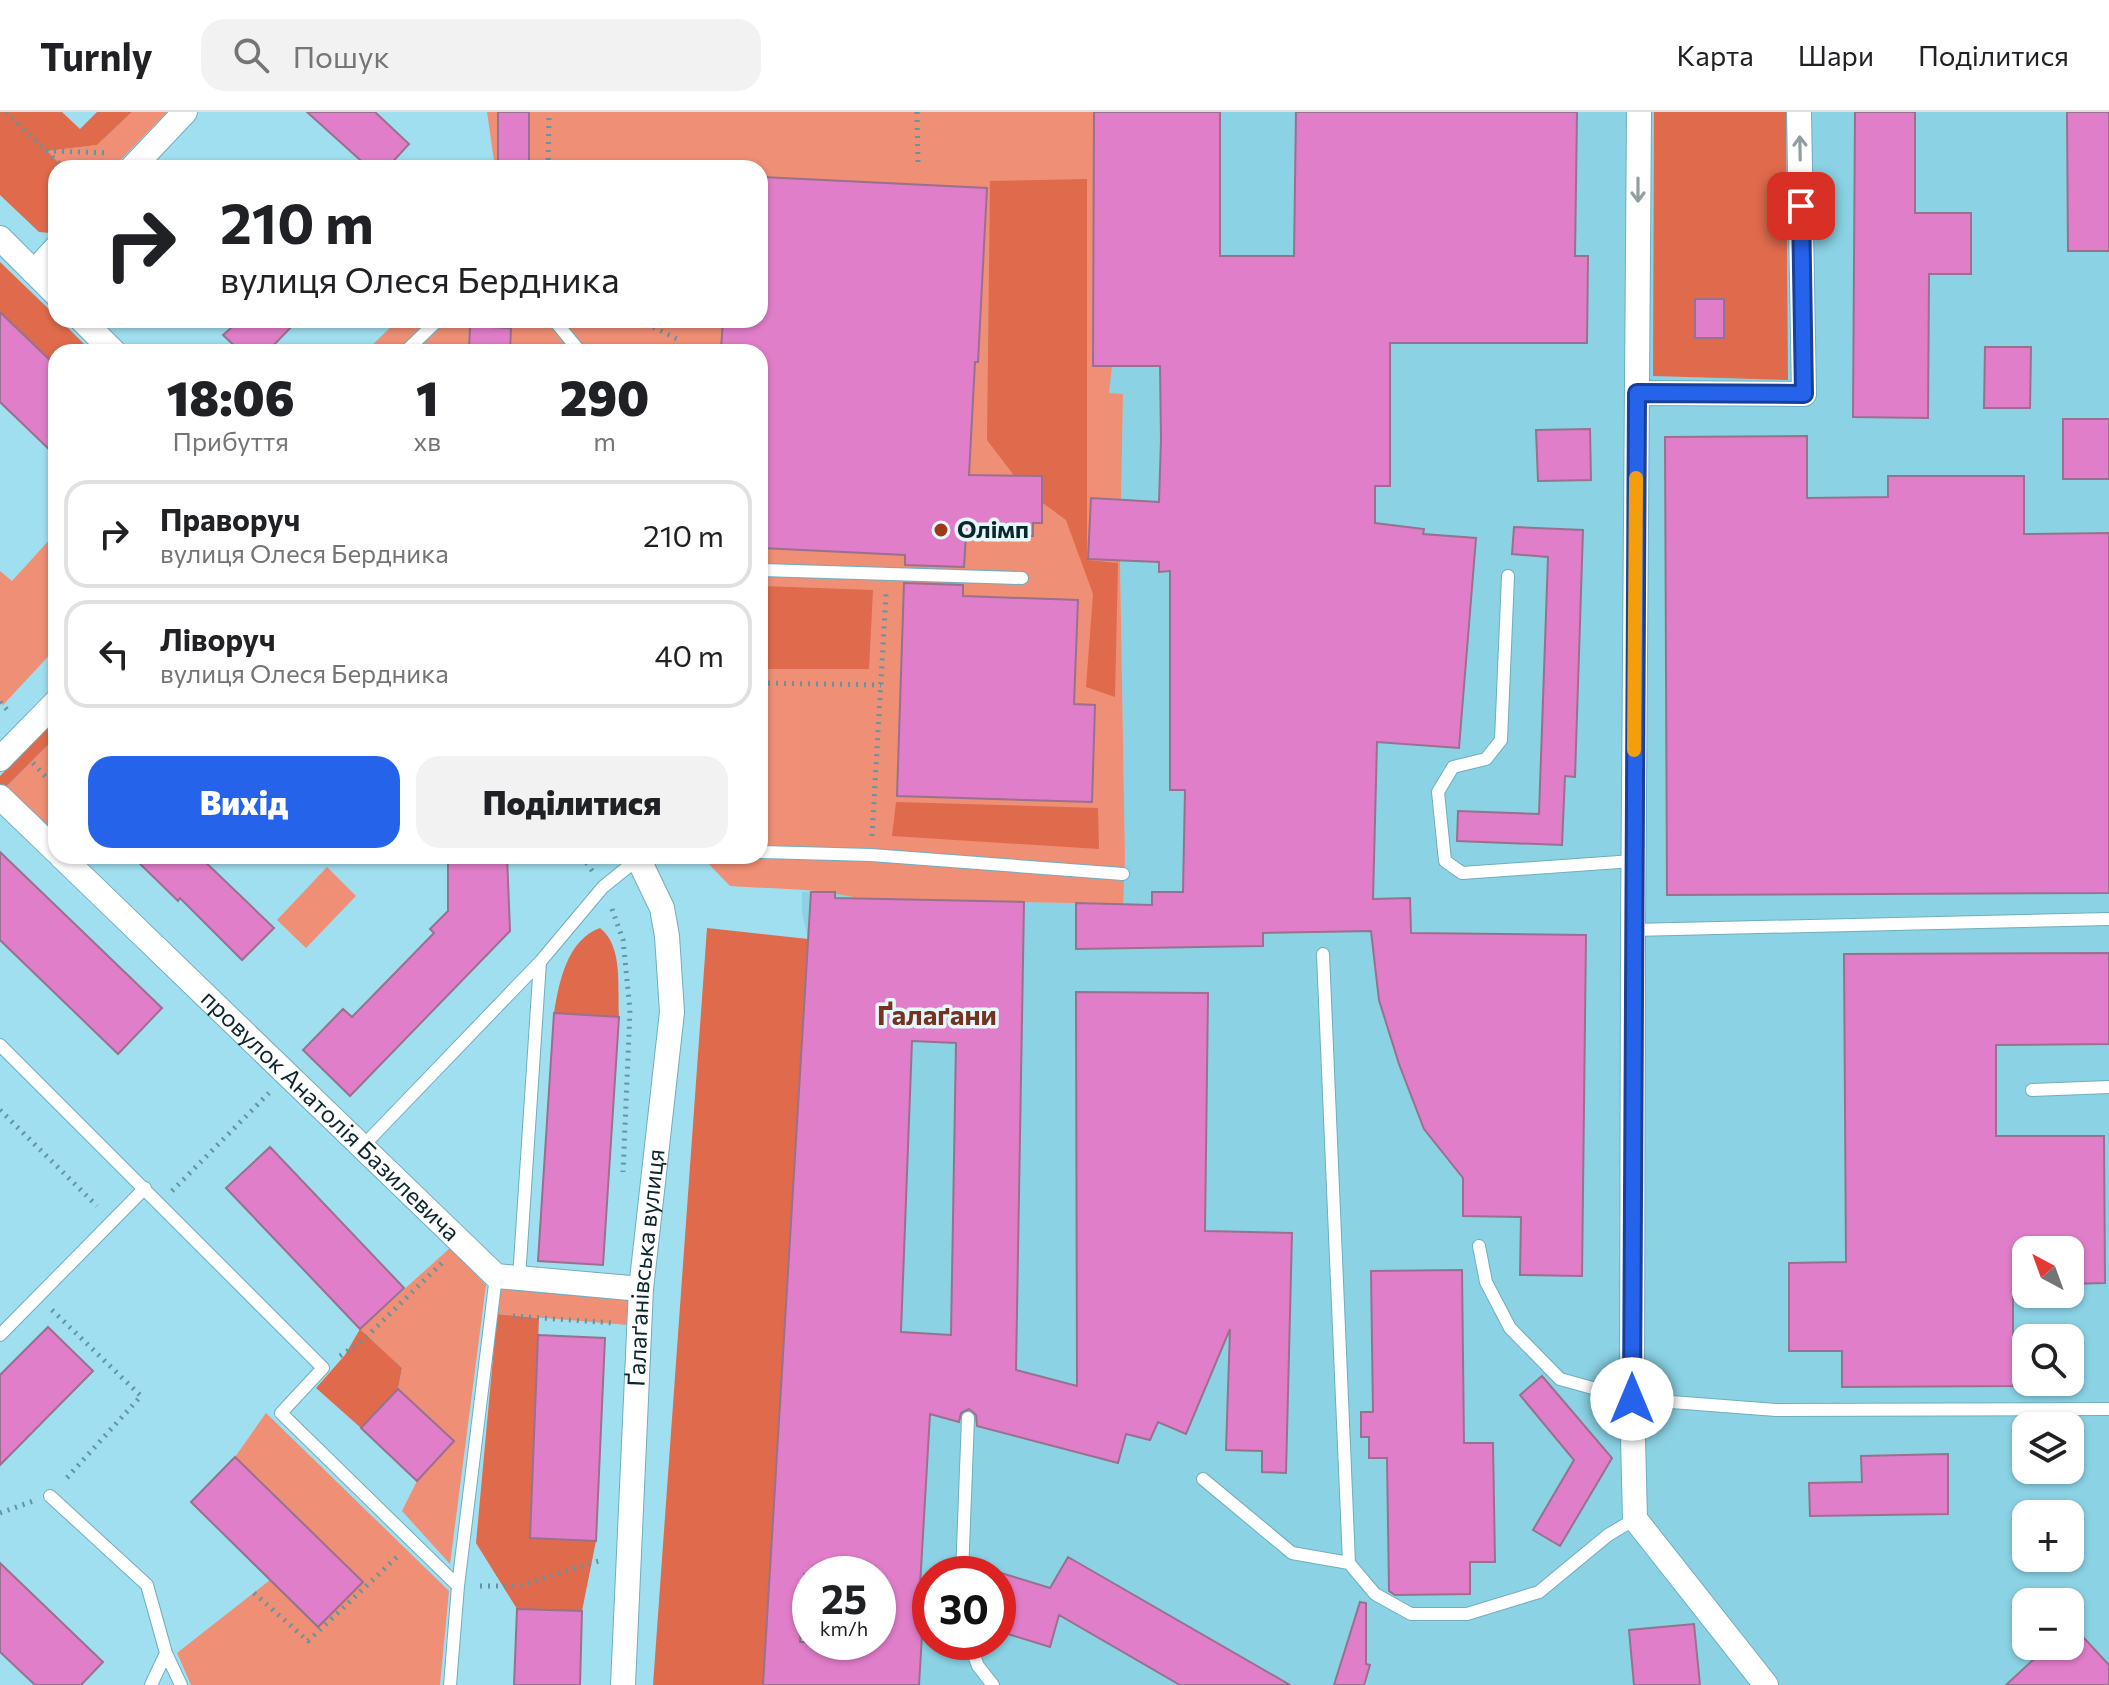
<!DOCTYPE html>
<html lang="uk">
<meta charset="utf-8">
<style>
body{margin:0;font-family:Commissioner,sans-serif;background:#f2f2f2;color:#202124;height:100vh;display:flex;flex-direction:column;font-size:30px;white-space:nowrap}
*{box-sizing:border-box;margin:0}
p{font-size:26px;color:#757577}
.icon{flex:none;width:44px;height:44px;fill:none;stroke:currentColor;stroke-width:2;stroke-linecap:round;stroke-linejoin:round}
.map{position:relative;flex:1;overflow:hidden}
.panel{position:absolute;left:48px;top:232px;width:720px;height:520px;display:flex;flex-direction:column;background:#fff;border-radius:24px;box-shadow:0 2px 6px #0004}
.panel>*{flex:none}
.top-card{position:absolute;left:48px;top:48px;width:720px;height:168px;border-radius:24px;box-shadow:0 2px 6px #0004;background:#fff;color:#202124;overflow:hidden}
.needle{width:52px;rotate:319deg}
.buttons{position:absolute;left:2012px;top:1124px;display:grid;gap:16px}
.buttons a{display:grid;place-items:center;width:72px;height:72px;border-radius:16px;background:#fff;box-shadow:0 2px 6px #0004;font-size:40px}
.speed{position:absolute;left:792px;top:1444px;display:flex;gap:16px;font-size:40px;font-weight:700;text-align:center}
.speed>*{display:grid;place-content:center;width:104px;height:104px;border-radius:50%;background:#fff;box-shadow:0 2px 6px #0004;line-height:1}
.speed small{font-size:20px;font-weight:400}
.speed .limit{border:12px solid #d22;background:#fff;color:#111}
.pin{position:absolute;display:grid;place-items:center;width:68px;height:68px;color:#fff;margin:-34px;border-radius:16px;box-shadow:0 4px 12px #0006}
.me{position:absolute;width:88px;margin:-44px;rotate:0deg;stroke-linejoin:round;filter:drop-shadow(0 0 6px #0008)}
.turn{display:flex;align-items:center;gap:28px;height:168px;padding:0 40px;font-size:36px}
.turn .icon{width:104px;height:104px;stroke-width:2.5}
.turn b{display:block;font-size:56px;line-height:68px}
.eta{display:flex;justify-content:space-evenly;align-items:center;height:136px;text-align:center}
.eta b{font-size:48px;font-weight:800;line-height:56px}
.action{display:flex;gap:16px;margin-top:auto;padding:16px 40px}
.action a{flex:1;height:92px;border-radius:24px;background:#2563eb;color:#fff;font-size:32px;font-weight:800;line-height:92px;text-align:center}
.action a+a{background:#f2f2f2;color:#202124}
ul{padding:0;list-style:none}
li{display:flex;align-items:center;gap:24px;height:108px;margin:0 16px 12px;padding:0 24px;border:4px solid #e0e0e0;border-radius:24px}
li div{flex:1}
li b{display:block;font-size:30px}
li em{font-style:normal}
header{display:flex;align-items:center;gap:48px;box-sizing:border-box;height:112px;padding:0 40px;background:#fff;border-bottom:2px solid #e0e0e0}
header strong{font-size:38px}
nav{display:flex;gap:44px;margin-inline-start:auto;font-size:28px}
.search{width:560px;height:72px;background:#f2f2f2;display:flex;align-items:center;gap:20px;box-sizing:border-box;padding:0 28px;border-radius:24px;color:#757577;font-size:30px}
.map>svg:first-child{display:block}
.built{fill:#8ad2e4;fill-rule:evenodd}
.green{fill:#ef8f75}
.forest{fill:#df6b4c}
.building{fill:#e17eca;stroke:#9a708f;stroke-width:2;fill-rule:evenodd}
.lines{fill:none;stroke-linecap:round;stroke-linejoin:round}
.lane-casing{stroke:#70aebe;stroke-width:14}
.street-casing{stroke:#70aebe;stroke-width:26}
.path{stroke:#6494a1;stroke-width:5;stroke-dasharray:2 6;stroke-linecap:butt}
.lane{stroke:#fff;stroke-width:12}
.street{stroke:#fff;stroke-width:24}
.oneway{stroke:#929da0}
.route-casing{stroke:#184099;stroke-width:20}
.route{stroke:#2563eb;stroke-width:14}
.slow{stroke:#f59e0b;stroke-width:14}
.poi-dot{fill:#9f3719;stroke:#e5f8fd;stroke-width:3}
.labels{text-anchor:middle;stroke-width:7;stroke-linejoin:round;paint-order:stroke}
.poi-label{font-size:24px;font-weight:bold;fill:#0c262c;stroke:#e5f8fd;text-anchor:start}
.street-label{font-size:24px;fill:#0c262c;stroke:#e5f8fd}
.quarter-label{font-size:28px;font-weight:bold;fill:#75321f;stroke:#e5f8fd}
</style>
<header>
<strong>Turnly</strong>
<div class="search"><svg class="icon" aria-label="search" viewBox="0 0 24 24"><circle cx="10" cy="10" r="6"/><path d="M15 15l6 6"/></svg>Пошук</div>
<nav><a>Карта</a><a>Шари</a><a>Поділитися</a></nav>
</header>
<div class="map">
<svg width="2109" height="1573" viewBox="0 0 2109 1573">
<rect width="100%" height="100%" fill="#a0dff0"/>
<path class="built" d="M1094 0H2109V1573H763L808 827 802 800V780H835L861 787 1122 792 1125 747 1120 448 1123 283 1109 282 1093 254ZM2026 1138H2070V1182H2026ZM2026 1226H2070V1270H2026ZM2026 1314H2070V1358H2026ZM2026 1402H2070V1446H2026ZM810 1462H878V1530H810ZM930 1462H998V1530H930ZM2026 1490H2070V1534H2026Z"/>
<path class="green" d="M132 0H167L113 56H64L46 39 97 33Z
M487 0H1094L1093 253 1112 254 1109 281 1123 282 1120 448 1125 747 1123 792 861 787C822 776 771 777 730 774L701 744H760V240H365L398 208H760V56H495Z
M52 425 56 428V536L3 593 0 590V459L12 469Z
M56 625V728L5 676Z
M327 755 356 784 306 836 277 808Z
M450 1136 486 1173 450 1452 402 1399 417 1369 454 1329 398 1277 402 1256 360 1217Z
M501 1174 629 1187 628 1213 497 1202Z
M266 1301 449 1479 440 1573H191L177 1541 270 1468 318 1515 363 1470 235 1345Z"/>
<path class="forest" d="M0 0H62L80 17 97 0H132L97 33 47 39 64 56H56V116L50 121 39 120 0 83Z
M1654 0H1786L1788 268 1653 264Z
M1087 67V448L1118 451 1115 585 1086 575 1093 482 1066 408 1025 378 987 328 990 69Z
M0 150 56 204V208H60L92 240H56V254L0 200Z
M760 474 873 478 869 557H760Z
M56 607V625L5 676 0 672V664Z
M896 690 1098 696 1099 737 892 724Z
M600 816C624 835 617 877 619 905L554 901C559 870 567 828 600 816Z
M707 816 808 827 763 1573H653Z
M497 1202 539 1206 530 1426 596 1429 582 1499 517 1497 476 1431Z
M360 1217 402 1256 398 1277 361 1316 316 1276 345 1243Z"/>
<path class="building" d="M307 0H375L409 32 387 56H369Z
M498 0H529V56H498Z
M1094 0H1220V144H1294L1296 0H1577L1575 144H1588L1587 231H1390V374H1375V411L1424 417 1423 422 1476 426 1459 636 1377 630 1373 787 1410 786 1411 821 1586 823 1582 1164 1520 1163 1521 1105 1463 1104V1066L1424 1017 1399 952 1379 888 1371 819 1263 821V834L1076 837V791L1152 793V780H1183L1185 678H1170V459L1159 460V450L1088 447 1091 386 1159 390 1161 328 1160 254H1093Z
M1855 0H1915V101H1971V162H1929L1928 306 1853 305Z
M2067 0H2109V139H2068Z
M760 65 987 76 978 250H975L969 363 1042 364V411H1033V424L966 423 964 455 905 453V443L760 436V240L721 238 723 208H760Z
M1695 187H1724V226H1695Z
M0 200 56 254V344L0 290Z
M240 208H298L267 240H241L223 223Z
M470 214 511 216 510 240H469Z
M1985 235H2031L2030 296H1984Z
M2063 307H2109V367H2063Z
M1590 317 1591 368 1538 369 1536 318Z
M1807 324V386L1888 385V364H2024V422L2109 421V781L1667 783 1665 325Z
M1514 415 1583 418 1575 665 1565 664 1562 733 1457 729 1458 699 1539 702 1548 445 1512 442Z
M904 471 963 473V484L1078 488 1074 592 1095 593 1092 690 897 684Z
M0 740 162 896 118 942 0 828Z
M132 744H199L274 816 242 848 180 786 178 789Z
M448 744H507L510 819 350 984 303 938 343 897 352 905 434 821 430 817 448 799Z
M811 780H835V786L1024 790 1016 1258 1077 1274 1076 880 1208 881 1205 1119 1292 1121 1286 1361 1262 1360V1339L1226 1338 1230 1217 1186 1322 1158 1310 1150 1328 1126 1322 1118 1351 977 1314 976 1303 969 1297 961 1301 959 1310 930 1302 920 1474H925L919 1573H763ZM912 929 956 931 951 1223 901 1220ZM804 1462H878V1530H800Z
M2109 841V932L1996 933V1024H2104L2105 1171 2070 1172V1138H2026V1172H2013V1274L1842 1275V1239H1789V1151L1846 1150 1844 842Z
M554 901 619 905 603 1153 538 1149Z
M270 1035 404 1176 360 1217 226 1076Z
M1462 1158 1464 1331H1493L1495 1450H1470V1482L1395 1483 1389 1479 1387 1346H1369V1325H1361V1300H1373L1371 1159Z
M48 1215 93 1259 0 1353V1263Z
M538 1223 605 1226 596 1429 530 1426Z
M1542 1264 1612 1346 1560 1434 1533 1418 1574 1348 1520 1283Z
M398 1277 454 1329 417 1369 361 1316Z
M1948 1342V1402L1810 1404 1809 1371 1862 1370 1861 1344Z
M235 1345 363 1470 318 1515 191 1390Z
M1068 1445 1290 1573H1180L1059 1503 1050 1535 998 1519V1460L1050 1476Z
M0 1451 103 1550 81 1573H35L0 1540Z
M1360 1490 1366 1491V1552L1370 1553 1364 1573H1334Z
M517 1497 582 1499 580 1573H514Z
M2070 1511 2109 1553V1573H2006L2048 1534H2070Z
M1694 1512 1700 1573H1634L1629 1518Z"/>
<g class="lines">
<g class="lane-casing">
<path id="lane" d="M554 208 577 236 583 240
M405 240 438 208
M760 458 1022 466
M1508 464 1501 628 1486 647 1453 655 1438 680 1445 749 1462 761 1633 749
M760 740 871 743 1123 762
M1633 818 2109 807
M1323 842 1349 1451 1375 1482 1411 1502H1467L1539 1480 1608 1423 1635 1407
M0 933 323 1256 281 1301 458 1474 450 1573
M2032 978 2109 975
M363 1034 540 850
M1479 1134 1486 1170 1510 1216 1560 1267 1632 1287 1776 1298 2109 1297
M519 1166 540 850 603 775 639 746
M0 1223 145 1076
M1203 1367 1292 1441 1349 1451
M50 1384 147 1473 166 1541 181 1573
M962 1462 968 1306
M458 1474 496 1164
M969 1530 978 1554 993 1573
M151 1573 166 1541"/>
</g>
<g class="street-casing">
<g id="street">
<path d="M1639 0 1633 818 1632 1287 1635 1407 1766 1573"/>
<path d="M132 56 185 0"/>
<path d="M0 126 56 182"/>
<path d="M34 160 56 136"/>
<path d="M82 208 114 240"/>
<path d="M1637 281 1804 282 1799 0"/>
<path d="M0 647 56 590"/>
<path d="M0 685 56 739"/>
<path id="s1" d="M61 744 496 1164 641 1177"/>
<path id="s2" d="M623 1573 641 1177 672 900 667 824 662 796 637 744"/>
</g>
</g>
<path class="path" d="M6 0 64 56
M917 0 918 50
M46 39 109 41
M548 56 549 0
M639 208 679 228
M760 571 881 573
M0 590 10 601
M33 651 56 676
M872 724 886 482
M582 744 593 760
M612 797 623 828 630 898 623 1060
M0 998 97 1094
M172 1079 269 981
M52 1198 141 1284 64 1369
M513 1204 614 1211
M340 1244 361 1230 444 1149
M0 1401 33 1389
M480 1474H518L602 1448
M254 1481 308 1529 398 1444"/>
<use href="#lane" class="lane"/>
<use href="#street" class="street"/>
</g>
<defs><path id="oneway-shaft" d="M-6 0H5M1.5-3L5.5 0L1.5 3" fill="none" stroke-width="1.6" stroke-linecap="round" stroke-linejoin="round" transform="scale(2)"/></defs>
<g class="oneway">
<use href="#oneway-shaft" transform="translate(1800 36) rotate(-91)"/>
<use href="#oneway-shaft" transform="translate(1638 78) rotate(90)"/>
</g>
<g class="lines">
<g class="route-casing">
<path id="route" d="M1632 1287 1637 281 1804 282 1801 94"/>
</g>
<use href="#route" class="route"/>
<path class="slow" d="M1634 638 1636 366"/>
</g>
<circle class="poi-dot" cx="941" cy="418" r="8"/>
<g class="labels">
<g class="poi-label">
<text x="957" y="426">Олімп</text>
</g>
<g class="street-label">
<text dy="8" stroke="none"><textPath href="#s1" startOffset="374">провулок Анатолія Базилевича</textPath></text>
<text dy="8" stroke="none"><textPath href="#s2" startOffset="418">Ґалаґанівська вулиця</textPath></text>
</g>
<g class="quarter-label">
<text x="937" y="913">Ґалаґани</text>
</g>
</g>
</svg>
<div class="buttons">
<a><svg class="needle" viewBox="-14 -14 28 28"><path d="M0-13l5 13h-10z" fill="#e53935"/><path d="M0 13l5-13h-10z" fill="#757577"/></svg></a>
<a><svg class="icon" aria-label="search" viewBox="0 0 24 24"><circle cx="10" cy="10" r="6"/><path d="M15 15l6 6"/></svg></a>
<a><svg class="icon" aria-label="layers" viewBox="0 0 24 24"><path d="M12 4l9 5-9 5-9-5zM3 14l9 5 9-5"/></svg></a>
<a>+</a>
<a>−</a>
</div>
<div class="speed"><div>25<small>km/h</small></div><div class="limit">30</div></div>
<div class="pin" style="left:1801px;top:94px;background:#d93025"><svg class="icon" aria-label="arrive" viewBox="0 0 24 24"><path d="M6 21V4h12l-3 4 3 4H6"/></svg></div>
<svg class="me" style="left:1632px;top:1287px" viewBox="-20 -20 40 40"><circle r="19" fill="#fff"/><path d="M0-13L10 11 0 6-10 11z" fill="#2563eb"/></svg>
<div class="top-card">
<div class="turn"><svg class="icon" aria-label="right" viewBox="0 0 24 24"><path d="M7 20v-9h11M14 6l5 5-5 5"/></svg><div><b>210 m</b>вулиця Олеся Бердника</div></div>
</div>
<section class="panel">
<div class="eta">
<div><b>18:06</b><p>Прибуття</p></div>
<div><b>1</b><p>хв</p></div>
<div><b>290</b><p>m</p></div>
</div>
<ul>
<li><svg class="icon" aria-label="right" viewBox="0 0 24 24"><path d="M7 20v-9h11M14 6l5 5-5 5"/></svg><div><b>Праворуч</b><p>вулиця Олеся Бердника</p></div><em>210 m</em></li>
<li><svg class="icon" aria-label="left" viewBox="0 0 24 24"><path d="M17 20v-9H6M10 6l-5 5 5 5"/></svg><div><b>Ліворуч</b><p>вулиця Олеся Бердника</p></div><em>40 m</em></li>
</ul>
<div class="action"><a>Вихід</a><a>Поділитися</a></div>
</section>
</div>
